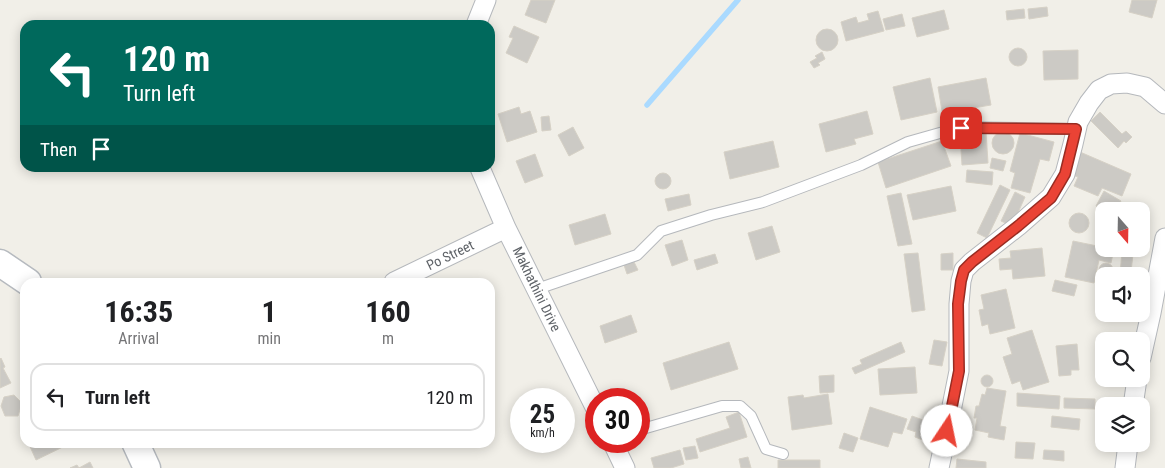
<!DOCTYPE html>
<style>
body{margin:0;font-family:"Roboto Condensed",sans-serif;background:#f6f6f6;color:#202124;height:100vh;display:flex;flex-direction:column;font-size:19px;white-space:nowrap}
*{box-sizing:border-box;margin:0}
p{font-size:16px;color:#757577}
.icon{flex:none;width:28px;height:28px;fill:none;stroke:currentColor;stroke-width:2;stroke-linecap:round;stroke-linejoin:round}
.map{position:relative;flex:1;overflow:hidden}
.side{position:absolute;left:20px;top:278px;width:475px;height:170px;display:flex;flex-direction:column;background:#fff;border-radius:15px;box-shadow:0 2px 12px #0003}
.side>*{flex:none}
.hud{position:absolute;left:20px;top:20px;width:475px;height:152px;border-radius:15px;box-shadow:0 2px 12px #0003;background:#00695c;color:#fff;overflow:hidden}
.needle{width:32px;rotate:160deg}
.tools{position:absolute;left:1095px;top:202px;display:grid;gap:10px}
.tools a{display:grid;place-items:center;width:55px;height:55px;border-radius:10px;background:#fff;box-shadow:0 2px 12px #0003;font-size:25px}
.speed{position:absolute;left:510px;top:388px;display:flex;gap:10px;font-size:25px;font-weight:700;text-align:center}
.speed>*{display:grid;place-content:center;width:65px;height:65px;border-radius:50%;background:#fff;box-shadow:0 2px 12px #0003;line-height:1}
.speed small{font-size:12px;font-weight:400}
.speed .limit{border:8px solid #d22;background:#fff;color:#111}
.pin{position:absolute;display:grid;place-items:center;width:42px;height:42px;color:#fff;margin:-21px;border-radius:10px;box-shadow:0 2px 8px #0006}
.me{position:absolute;width:55px;margin:-28px;rotate:11deg;stroke-linejoin:round;filter:drop-shadow(0 0 4px #0008)}
.turn{display:flex;align-items:center;gap:18px;height:105px;padding:0 20px;font-size:22px}
.turn .icon{width:65px;height:65px;stroke-width:2.5}
.turn b{display:block;font-size:35px;line-height:42px}
.then{display:flex;align-items:center;height:48px;padding:0 20px;background:#0003;gap:10px;font-size:19px}
.eta{display:flex;justify-content:space-evenly;align-items:center;height:85px;text-align:center}
.eta b{font-size:30px;font-weight:700;line-height:35px}
ul{padding:0;list-style:none}
li{display:flex;align-items:center;gap:15px;height:68px;margin:0 10px 8px;padding:0 10px;border:2px solid #e0e0e0;border-radius:15px}
li div{flex:1}
li b{display:block;font-size:19px}
li em{font-style:normal}
.map>svg:first-child{display:block}
.lines{fill:none;stroke-linecap:round;stroke-linejoin:round}
.stream{stroke:#aadaff;stroke-width:5.5}
.building{fill:#cccac5;stroke:#d6d1c6}
.lane-casing{stroke:#b5b8bc;stroke-width:12}
.street-casing{stroke:#b5b8bc;stroke-width:21}
.secondary-casing{stroke:#b6babf;stroke-width:29}
.lane{stroke:#fff;stroke-width:10}
.street{stroke:#fff;stroke-width:19}
.secondary{stroke:#fff;stroke-width:26}
.route-casing{stroke:#982c22;stroke-width:12}
.route{stroke:#ea4335;stroke-width:9}
.labels{text-anchor:middle;stroke-width:4.5;stroke-linejoin:round;paint-order:stroke}
.street-label{font-size:14px;fill:#5f6368;stroke:#fff}
</style>
<div class="map">
<svg width="1165" height="468" viewBox="0 0 1165 468">
<rect width="100%" height="100%" fill="#f1efe8"/>
<g class="lines">
<path class="stream" d="M647 105 738 0"/>
</g>
<path class="building" d="M531 0H555L546 23 525 15Z
M1132 0H1157L1152 18 1129 12Z
M1047 7 1048 16 1029 19 1028 9Z
M1024 9 1025 18 1007 20 1006 11Z
M944 10 949 29 917 37 912 18Z
M878 11 884 31 846 41 841 22 856 17 858 23 869 20 867 14Z
M902 14 905 26 886 30 883 19Z
M514 26 539 37 527 63 506 53 513 38 509 37Z
M816 40a11 11 0 1 1 22 0a11 11 0 1 1-22 0Z
M1009 57a9 9 0 1 1 18 0a9 9 0 1 1-18 0Z
M1078 50V79L1044 80 1043 51Z
M822 52 825 59 818 63 820 65 814 68 810 62 817 58 815 56Z
M930 78 937 112 901 120 893 87Z
M986 78 991 105 973 108 974 112 943 117 938 87Z
M519 107 521 114 530 111 537 132 507 142 498 114Z
M867 111 873 134 854 139 856 144 826 152 819 124Z
M1100 112 1122 134 1126 131 1132 137 1126 143 1124 141 1118 148 1091 121Z
M549 116 551 130 542 131 541 117Z
M573 127 584 148 569 156 558 135Z
M986 132 988 163 962 165 960 134Z
M992 143a11 11 0 1 1 22 0a11 11 0 1 1-22 0Z
M1020 133 1054 142 1049 161 1040 159 1030 193 1011 188 1015 173 1010 171Z
M773 141 779 167 730 179 724 152Z
M942 141 951 166 886 188 878 162Z
M1080 152 1131 174 1122 196 1102 188 1098 196 1074 186 1078 177 1070 174Z
M535 154 543 176 525 183 516 161Z
M992 158 1006 161 1003 171 990 168Z
M967 170 993 172 992 185 966 182Z
M655 181a8 8 0 1 1 16 0a8 8 0 1 1-16 0Z
M1000 185 1010 190 987 238 977 233Z
M951 186 956 211 913 220 907 195Z
M1104 191 1121 201 1115 211H1104V221L1099 219 1104 211 1096 206Z
M1015 192 1025 197 1012 226 1001 221Z
M901 193 912 244 898 246 887 196Z
M689 194 691 205 668 211 665 199Z
M1069 223a10 10 0 1 1 20 0a10 10 0 1 1-20 0Z
M605 214 611 234 575 245 569 225Z
M772 226 780 252 756 260 748 233Z
M682 240 688 260 672 266 665 245Z
M1073 241 1102 247 1103 242 1104 249H1114L1111 263 1099 260 1094 283 1065 277Z
M1141 245H1144V255L1133 254 1131 272 1138 273V276H1120L1122 250 1125 251 1126 249H1141Z
M1042 248 1045 276 1013 279 1012 269 1000 270 999 259 1011 258 1010 251Z
M918 253 925 310 912 312 904 254Z
M953 253V270H941V254Z
M715 254 718 263 697 270 694 260Z
M634 262 638 270 627 274 624 265Z
M1099 270a7 7 0 1 1 14 0a7 7 0 1 1-14 0Z
M1055 280 1077 285 1074 296 1052 291Z
M1006 289 1015 328 990 334 988 324 982 326 979 310 984 309 981 295Z
M631 315 637 332 605 343 600 326Z
M1032 330 1049 382 1023 390 1020 381 1012 384 1003 357 1012 354 1007 338Z
M934 340 947 342 942 366 929 364Z
M729 342 738 369 671 390 663 363Z
M901 342 905 352 855 374 852 368 862 364 860 360Z
M1077 344 1079 370H1071V375L1059 376 1056 346Z
M1 358 5 367 3 368 11 383 0 388V359Z
M915 367 917 393 880 395 878 369Z
M981 381a6 6 0 1 1 12 0a6 6 0 1 1-12 0Z
M834 375V392L820 393 819 376Z
M987 388 1006 391 1000 426 1006 427 1004 440 988 437 989 433 975 430 977 418H974L976 406H979L982 394 985 395Z
M1017 393 1060 396 1059 409 1017 406Z
M828 394 832 424 792 430 788 397 803 395 804 398Z
M14 395 22 403 18 416H5L1 406 4 397Z
M1064 398 1095 399V409L1064 408Z
M870 407 907 419 902 434 893 432 888 447 860 439Z
M739 412 747 437 700 452 696 439 730 428 726 417Z
M912 416 934 424 928 442 915 437 916 432 907 429Z
M1052 416 1080 419 1079 430 1051 427Z
M844 433 858 438 853 452 839 448Z
M28 442H73L36 460Z
M1016 442 1035 443 1033 459 1015 458Z
M695 446 698 458 686 460 683 448Z
M680 450 684 464 671 468H654L651 458Z
M1044 450 1064 451V461L1043 459Z
M748 457 751 468H741L739 459Z
M957 459 986 462V468H956Z
M778 460H820V468H778Z
M90 462 93 468H70L77 465 79 468Z"/>
<g class="lines">
<g class="lane-casing">
<path id="lane" d="M537 289 637 255 661 231 711 215 763 202 861 165 908 142 961 127 1076 129
M639 430 722 406H740L751 416 766 449 783 454"/>
</g>
<g class="street-casing">
<path id="street" d="M476 25 486 0
M480 168 506 228 596 409
M394 282 506 228
M1141 358 1151 313 1165 238
M1133 406 1137 379
M612 441 625 468
M939 468 947 431 959 371V304L961 281 964 270 972 262 1018 226 1051 197 1065 174 1073 144 1078 122 1089 103 1099 90 1111 84 1127 83 1145 87 1165 104
M1125 468 1128 444"/>
</g>
<g class="secondary-casing">
<path id="secondary" d="M0 263 28 282
M135 442 147 468"/>
</g>
<use href="#lane" class="lane"/>
<use href="#street" class="street"/>
<use href="#secondary" class="secondary"/>
</g>
<g class="lines">
<g class="route-casing">
<path id="route" d="M947 431 959 371 958 304 961 281 964 270 972 262 1018 226 1051 198 1065 174 1076 129 961 128"/>
</g>
<use href="#route" class="route"/>
</g>
<g class="labels">
<g class="street-label">
<text transform="translate(450 255) rotate(-26)" y="5">Po Street</text>
<text transform="translate(537 289) rotate(64)" y="5">Makhathini Drive</text>
</g>
</g>
</svg>
<div class="tools">
<a><svg class="needle" viewBox="-14 -14 28 28"><path d="M0-13l5 13h-10z" fill="#e53935"/><path d="M0 13l5-13h-10z" fill="#757577"/></svg></a>
<a><svg class="icon" aria-label="sound" viewBox="0 0 24 24"><path d="M4 9h4l5-4v14l-5-4H4zM17 9q2 3 0 6"/></svg></a>
<a><svg class="icon" aria-label="search" viewBox="0 0 24 24"><circle cx="10" cy="10" r="6"/><path d="M15 15l6 6"/></svg></a>
<a><svg class="icon" aria-label="layers" viewBox="0 0 24 24"><path d="M12 4l9 5-9 5-9-5zM3 14l9 5 9-5"/></svg></a>
</div>
<div class="speed"><div>25<small>km/h</small></div><div class="limit">30</div></div>
<div class="pin" style="left:961px;top:128px;background:#d93025"><svg class="icon" aria-label="arrive" viewBox="0 0 24 24"><path d="M6 21V4h12l-3 4 3 4H6"/></svg></div>
<svg class="me" style="left:947px;top:431px" viewBox="-20 -20 40 40"><circle r="19" fill="#fff"/><path d="M0-13L10 11 0 6-10 11z" fill="#ea4335"/></svg>
<div class="hud">
<div class="turn"><svg class="icon" aria-label="left" viewBox="0 0 24 24"><path d="M17 20v-9H6M10 6l-5 5 5 5"/></svg><div><b>120 m</b>Turn left</div></div>
<div class="then">Then<svg class="icon" aria-label="arrive" viewBox="0 0 24 24"><path d="M6 21V4h12l-3 4 3 4H6"/></svg></div>
</div>
<section class="side">
<div class="eta">
<div><b>16:35</b><p>Arrival</p></div>
<div><b>1</b><p>min</p></div>
<div><b>160</b><p>m</p></div>
</div>
<ul>
<li><svg class="icon" aria-label="left" viewBox="0 0 24 24"><path d="M17 20v-9H6M10 6l-5 5 5 5"/></svg><div><b>Turn left</b></div><em>120 m</em></li>
</ul>
</section>
</div>
